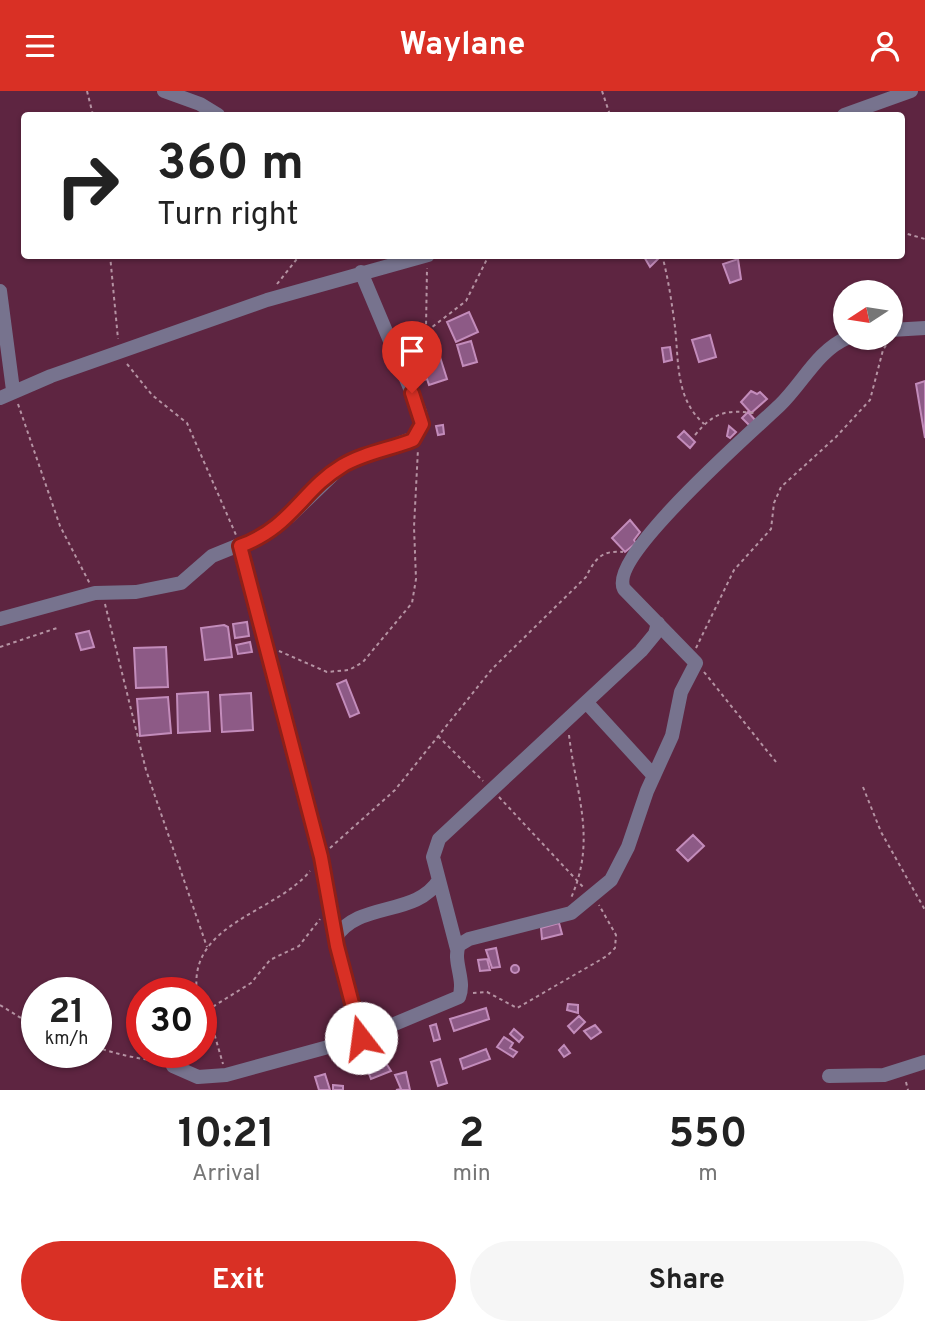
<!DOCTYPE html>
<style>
body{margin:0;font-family:Overpass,sans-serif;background:#f6f6f6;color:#222;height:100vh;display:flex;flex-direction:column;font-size:26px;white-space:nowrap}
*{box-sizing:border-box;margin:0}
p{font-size:23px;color:#767676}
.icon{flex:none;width:38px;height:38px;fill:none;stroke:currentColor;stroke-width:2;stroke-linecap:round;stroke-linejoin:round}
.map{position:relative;height:999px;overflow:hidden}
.sheet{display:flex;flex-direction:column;background:#fff;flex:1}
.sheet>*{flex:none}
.hud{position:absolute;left:21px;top:21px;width:884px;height:147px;border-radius:7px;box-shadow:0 2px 5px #0004;background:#fff;color:#222;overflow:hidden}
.needle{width:46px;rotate:258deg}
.controls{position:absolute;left:833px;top:189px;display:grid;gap:14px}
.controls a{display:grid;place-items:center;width:70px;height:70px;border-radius:50%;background:#fff;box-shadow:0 2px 5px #0004;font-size:35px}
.speed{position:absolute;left:21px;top:886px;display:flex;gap:14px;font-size:35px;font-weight:700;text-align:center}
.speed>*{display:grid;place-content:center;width:91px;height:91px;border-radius:50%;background:#fff;box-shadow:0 2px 5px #0004;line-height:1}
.speed small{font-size:18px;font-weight:400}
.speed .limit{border:10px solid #d22;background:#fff;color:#111}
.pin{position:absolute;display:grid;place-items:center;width:60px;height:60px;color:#fff;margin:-72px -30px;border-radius:50% 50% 50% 0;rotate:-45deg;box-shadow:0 0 7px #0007}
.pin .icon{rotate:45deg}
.me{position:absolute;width:77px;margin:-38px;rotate:345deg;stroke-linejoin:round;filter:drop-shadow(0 0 5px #0008)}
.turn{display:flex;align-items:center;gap:24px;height:147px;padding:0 21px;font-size:32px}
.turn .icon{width:91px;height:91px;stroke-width:2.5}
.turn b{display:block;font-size:49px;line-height:60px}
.eta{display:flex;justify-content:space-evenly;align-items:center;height:119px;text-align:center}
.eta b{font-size:42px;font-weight:700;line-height:49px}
.cta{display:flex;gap:14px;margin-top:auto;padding:14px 21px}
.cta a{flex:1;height:80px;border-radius:42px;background:#d93025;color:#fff;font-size:28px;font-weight:700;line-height:80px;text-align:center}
.cta a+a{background:#f6f6f6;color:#222}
header{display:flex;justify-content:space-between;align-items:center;height:91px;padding:0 21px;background:#d93025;color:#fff;font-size:32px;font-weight:700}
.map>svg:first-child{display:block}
.building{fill:#8d5a86;stroke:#c38cbb;stroke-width:2}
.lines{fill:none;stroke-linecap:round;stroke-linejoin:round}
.path{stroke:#b593a3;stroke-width:2;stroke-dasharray:3.5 3.5;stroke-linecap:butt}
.minor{stroke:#77738e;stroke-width:14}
.route-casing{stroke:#8d1f18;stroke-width:18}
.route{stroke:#d93025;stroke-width:12}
</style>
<header><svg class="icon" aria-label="menu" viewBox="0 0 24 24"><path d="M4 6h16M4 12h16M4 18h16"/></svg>Waylane<svg class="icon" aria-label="person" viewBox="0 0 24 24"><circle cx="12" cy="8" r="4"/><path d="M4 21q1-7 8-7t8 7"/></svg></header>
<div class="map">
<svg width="925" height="999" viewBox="0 0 925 999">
<rect width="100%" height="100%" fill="#5e2541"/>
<path class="building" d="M643 164H658L659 167 650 176Z
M738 168 741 188 730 192 723 173Z
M469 221 478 241 456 251 447 231Z
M710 244 716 266 699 271 692 249Z
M471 250 477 271 463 275 457 254Z
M670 256 672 269 664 271 662 257Z
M440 266 447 288 429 294 427 288 423 289 422 271Z
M925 290V347L916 293Z
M751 300 757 303 760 301 767 308 751 322 741 311Z
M748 321 756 330 751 336 742 327Z
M443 334 444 343 438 344 436 335Z
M729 335 736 341 730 347 727 345Z
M684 340 695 351 690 357 678 346Z
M630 429 640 441 634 449 636 452 625 461 612 447Z
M247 531 249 545 235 547 233 533Z
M224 534 228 536 232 566 205 569 201 537Z
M89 540 94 556 81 559 76 543Z
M250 551 252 561 238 563 236 554Z
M166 556 168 596 136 597 134 557Z
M346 589 359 622 350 626 337 593Z
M208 601 210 640 178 642 177 603Z
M251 602 253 639 222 641 220 604Z
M168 606 171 642 140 645 137 608Z
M693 744 704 755 688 770 677 759Z
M559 832 562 843 542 848 541 837Z
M496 857 500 876 492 877 486 859Z
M487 868 490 879 480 880 478 869Z
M511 878a4 4 0 1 1 8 0a4 4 0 1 1-8 0Z
M568 913 578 914V922L567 919Z
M486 917 489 928 454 940 450 928Z
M579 925 585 931 574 942 568 935Z
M436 933 440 948 434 950 430 935Z
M595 934 601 941 591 948 584 940Z
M514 938 523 946 519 951 510 943Z
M504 946 513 952 510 957 517 961 513 966 497 956Z
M564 954 570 962 564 966 559 959Z
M486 958 490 968 463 978 460 968Z
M379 961 391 980 371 988 363 967Z
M440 968 447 992 438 995 431 971Z
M406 981 410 999H396L401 998 395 984Z
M325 983 330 999H319L315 986Z
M333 994 343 995V999H333Z"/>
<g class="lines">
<path class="path" d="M87 0 93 24
M602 0 610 24
M901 141 925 148
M110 164 118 248
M662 164C668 186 672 213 675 236 679 271 675 307 704 333
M277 193 300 164
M427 240 466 210 489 164
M127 273 152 304 187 332 236 444
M415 281 426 237 427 177
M18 313 60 435 90 493
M695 344C715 320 726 319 754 322
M105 513 146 679 207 856
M0 556 57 537
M696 557 734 479 771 438 774 412 781 396 836 346 870 309 883 259 888 251
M279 560 327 581 349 579 363 571 412 512 416 488 414 436 418 358
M704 581 776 671
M569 644C576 704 597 748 571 807
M438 645 483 690
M863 696 881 741 925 819
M499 706 584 797
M330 757 395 699 492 578 586 486C595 468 601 459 623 461
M197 901C188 832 276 822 310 780
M473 902 487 901 517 917 607 865 615 857 616 844 599 814
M201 912 212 935 223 973
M0 914 37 937
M201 923 251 892 270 869 299 855 320 828
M96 956C116 963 142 969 162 970
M906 991 908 999"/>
<path class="minor" d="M164 0 200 13 218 24
M844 24 911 0
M0 200 13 299
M891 239 925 237
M0 307 51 285 267 209 428 164
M240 455 321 766 336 846
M0 528 95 502 136 501 181 492 212 465 266 443 290 425 344 373 416 346 422 333 420 321 361 181
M587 612 654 685
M457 858 433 766 439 748 641 560 655 543 658 532
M361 947 336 846C359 810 416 826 439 789
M173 975 198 986 226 984 361 947 459 906C466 889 452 870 459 854L469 848 571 822 611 789 628 756 647 700 672 645 681 601 696 572 624 498C607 466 754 339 780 314 802 293 818 259 847 247
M829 985 884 984 925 971"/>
</g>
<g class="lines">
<g class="route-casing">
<path id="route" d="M361 947 337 855 321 766 240 455C292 436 302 399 342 375 363 362 391 358 413 349L422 333 412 302"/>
</g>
<use href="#route" class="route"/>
</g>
</svg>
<div class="controls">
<a><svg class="needle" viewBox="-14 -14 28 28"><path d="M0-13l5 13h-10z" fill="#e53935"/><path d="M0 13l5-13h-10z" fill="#767676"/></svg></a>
</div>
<div class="speed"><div>21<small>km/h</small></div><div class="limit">30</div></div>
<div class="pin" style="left:412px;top:302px;background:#d93025"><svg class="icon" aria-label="arrive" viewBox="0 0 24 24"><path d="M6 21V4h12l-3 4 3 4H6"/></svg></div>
<svg class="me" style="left:361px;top:947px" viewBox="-20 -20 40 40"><circle r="19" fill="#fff"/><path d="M0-13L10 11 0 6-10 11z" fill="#d93025"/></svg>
<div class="hud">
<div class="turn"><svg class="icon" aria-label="right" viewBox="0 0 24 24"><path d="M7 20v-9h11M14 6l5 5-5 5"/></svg><div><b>360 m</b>Turn right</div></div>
</div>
</div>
<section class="sheet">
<div class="eta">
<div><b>10:21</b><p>Arrival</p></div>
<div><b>2</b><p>min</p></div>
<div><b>550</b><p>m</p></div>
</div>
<div class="cta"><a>Exit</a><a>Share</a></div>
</section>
